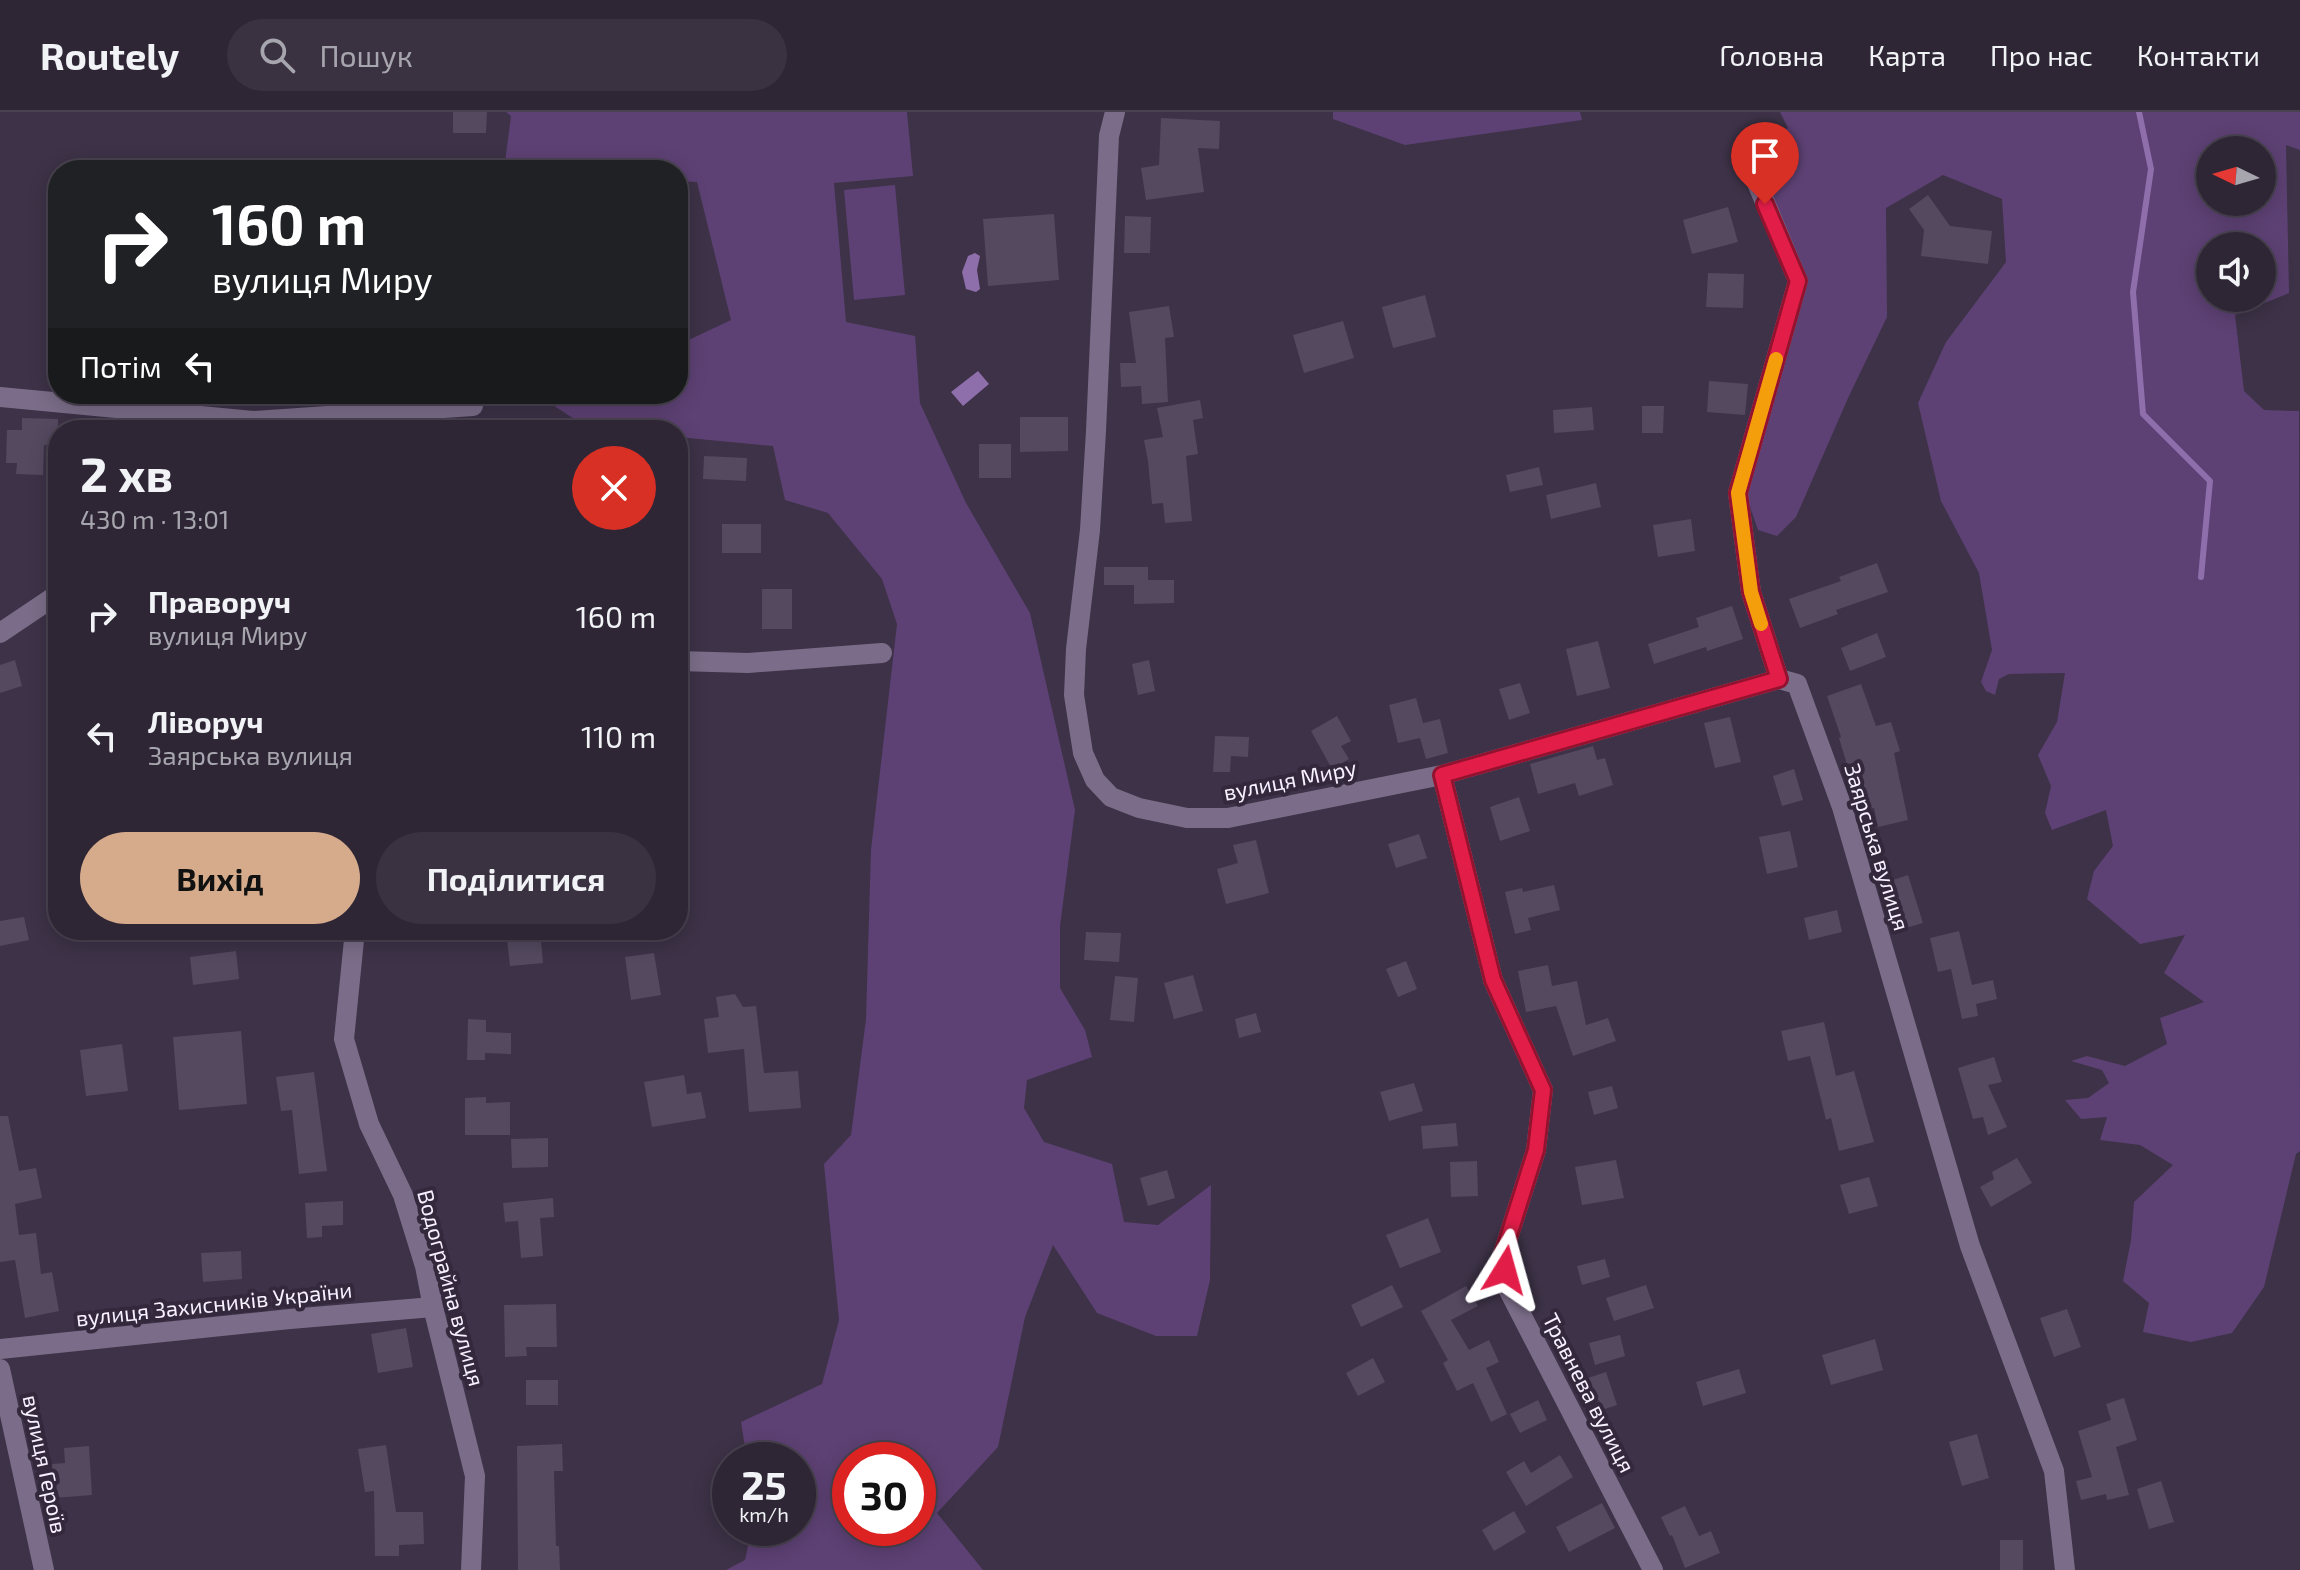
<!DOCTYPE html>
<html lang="uk">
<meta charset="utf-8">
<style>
body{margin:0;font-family:"Exo 2",sans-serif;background:#3a3241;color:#f1f3f6;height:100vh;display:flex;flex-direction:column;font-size:30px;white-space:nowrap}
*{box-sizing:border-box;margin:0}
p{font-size:26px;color:#a7a5ad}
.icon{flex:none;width:44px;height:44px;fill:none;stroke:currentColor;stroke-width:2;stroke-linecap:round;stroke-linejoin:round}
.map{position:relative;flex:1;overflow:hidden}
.details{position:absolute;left:48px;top:308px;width:640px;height:520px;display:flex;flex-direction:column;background:#2e2635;border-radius:32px;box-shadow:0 4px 20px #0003,0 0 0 2px #494350}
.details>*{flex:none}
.guide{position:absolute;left:48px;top:48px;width:640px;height:244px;border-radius:32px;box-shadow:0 4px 20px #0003,0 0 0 2px #494350;background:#202124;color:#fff;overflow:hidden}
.needle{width:52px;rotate:275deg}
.tools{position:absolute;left:2196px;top:24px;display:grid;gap:16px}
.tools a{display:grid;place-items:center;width:80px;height:80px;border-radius:50%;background:#2e2635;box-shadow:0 4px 20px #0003,0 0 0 2px #494350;font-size:40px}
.speed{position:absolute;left:712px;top:1330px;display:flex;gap:16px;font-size:40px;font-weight:700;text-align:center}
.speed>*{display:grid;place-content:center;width:104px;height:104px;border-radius:50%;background:#2e2635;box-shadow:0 4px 20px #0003,0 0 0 2px #494350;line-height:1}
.speed small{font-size:20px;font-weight:400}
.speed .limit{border:12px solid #d22;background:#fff;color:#111}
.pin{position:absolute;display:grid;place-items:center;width:68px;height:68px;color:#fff;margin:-82px -34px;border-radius:50% 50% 50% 0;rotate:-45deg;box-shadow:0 0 8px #0007}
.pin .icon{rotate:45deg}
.me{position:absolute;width:88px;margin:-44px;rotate:8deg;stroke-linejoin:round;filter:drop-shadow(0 0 6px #0008)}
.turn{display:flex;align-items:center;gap:28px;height:168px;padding:0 32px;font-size:36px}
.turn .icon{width:104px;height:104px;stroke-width:2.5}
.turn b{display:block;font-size:56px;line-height:68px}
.then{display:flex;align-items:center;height:76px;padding:0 32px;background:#0003;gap:16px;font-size:30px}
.round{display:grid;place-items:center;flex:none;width:84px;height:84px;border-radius:42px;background:#3a3241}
.head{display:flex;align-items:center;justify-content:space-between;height:136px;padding:0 32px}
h1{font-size:48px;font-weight:700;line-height:60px}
.cta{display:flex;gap:16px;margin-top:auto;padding:16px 32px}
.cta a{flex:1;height:92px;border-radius:48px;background:#d6ab8b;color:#111;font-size:32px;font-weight:700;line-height:92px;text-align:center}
.cta a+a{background:#3a3241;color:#f1f3f6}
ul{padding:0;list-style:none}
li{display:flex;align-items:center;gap:24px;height:120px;padding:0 32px}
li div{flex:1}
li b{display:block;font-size:30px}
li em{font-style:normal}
header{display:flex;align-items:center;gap:48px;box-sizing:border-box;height:112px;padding:0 40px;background:#2e2635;border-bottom:2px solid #494350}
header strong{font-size:38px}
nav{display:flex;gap:44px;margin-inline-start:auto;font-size:28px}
.search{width:560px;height:72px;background:#3a3241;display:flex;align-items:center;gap:20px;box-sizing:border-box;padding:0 28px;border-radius:44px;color:#a7a5ad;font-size:30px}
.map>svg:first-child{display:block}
.green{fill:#5d4174;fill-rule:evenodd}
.water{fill:#8f6eac}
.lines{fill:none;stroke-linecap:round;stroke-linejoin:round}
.stream{stroke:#8f6eac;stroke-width:6}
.building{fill:#54495f}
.minor{stroke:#7b6d89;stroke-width:20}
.route-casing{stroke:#92132f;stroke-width:20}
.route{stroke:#e11d48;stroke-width:14}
.slow{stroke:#f59e0b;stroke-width:14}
.labels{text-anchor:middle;stroke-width:8;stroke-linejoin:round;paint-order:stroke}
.street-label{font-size:22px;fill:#f8f1ff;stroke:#33283c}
</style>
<header>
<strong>Routely</strong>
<div class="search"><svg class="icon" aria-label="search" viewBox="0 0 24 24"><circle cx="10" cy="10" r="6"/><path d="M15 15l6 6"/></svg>Пошук</div>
<nav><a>Головна</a><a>Карта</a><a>Про нас</a><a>Контакти</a></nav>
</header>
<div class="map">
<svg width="2300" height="1458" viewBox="0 0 2300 1458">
<rect width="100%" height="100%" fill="#3d3247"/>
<path class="green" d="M506 0H907L913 64 834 71 846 210 915 224 920 291 966 391 1030 501 1075 698 1060 814V876L1085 918 1092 945 1027 968 1024 996 1044 1030 1112 1052 1124 1110 1158 1113 1211 1073 1210 1168 1197 1224H1156L1097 1201 1053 1133 1025 1205 998 1335 937 1401 983 1458H726L745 1448 752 1416H798V1348H747L741 1310 822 1272 839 1208 824 1052 851 1023 866 907 871 738 897 512 882 467 828 401 785 388 773 334 678 325V318H591L536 282H678V233L731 208 697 70 678 69V58H504L511 4ZM850 1348H918V1416H850Z
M1333 0H1580L1582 8 1405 33 1333 7Z
M1780 0H2300V38L2286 33 2289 181 2235 203 2244 279 2264 298 2299 299 2300 1039 2296 1042 2264 1175 2232 1221 2191 1230 2143 1220 2149 1191 2123 1169 2131 1128 2134 1090 2173 1053 2140 1033 2100 1028 2107 1005 2081 1007 2065 988 2088 986 2109 971 2102 958 2071 949 2087 944 2125 954 2167 932 2160 906 2204 890 2164 861 2185 823 2140 832 2087 787 2094 759 2113 734 2106 698 2052 718 2045 701 2051 674 2038 643 2057 610 2065 561 2009 562 1999 567 1995 583 1986 579 1981 570 1992 538 1979 461 1941 389 1918 291 1946 230 2006 150 2002 87 1943 63 1886 96 1887 205 1849 284 1796 405 1777 424 1758 418 1746 383 1806 170 1738 35 1788 16ZM2210 38H2262V90H2210ZM2210 134H2262V186H2210Z
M895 73 905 183 854 188 844 78Z"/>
<path class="water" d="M975 141 980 144 977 158 980 177 976 180 966 177 962 160 968 144Z
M978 259 989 272 963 294 951 280Z"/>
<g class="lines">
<path class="stream" d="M2139 0 2151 57 2133 180 2143 302 2210 369 2201 465"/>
</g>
<path class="building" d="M453 0H487L486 21H453Z
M1161 6 1220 9 1219 37 1198 36 1204 80 1146 88 1141 56 1159 53Z
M1928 83 1950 114 1992 119 1988 152 1921 144 1924 118 1909 97Z
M1728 95 1738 130 1692 142 1683 108Z
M1054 102 1059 168 988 174 983 107Z
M1125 104 1151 105 1150 141H1124Z
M1708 161 1744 162 1743 196 1706 195Z
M1425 183 1436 225 1393 236 1382 195Z
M1169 194 1174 225 1165 226 1168 290 1142 292 1141 274 1121 275 1120 251H1136L1129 200Z
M1343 209 1354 246 1304 261 1293 223Z
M1709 269 1748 272 1745 303 1707 300Z
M1200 288 1203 306 1193 308 1198 342 1186 344 1192 409 1165 411 1163 391 1152 392 1148 349 1144 328 1163 325 1157 296Z
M1642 294H1664L1663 321H1642Z
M1592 295 1594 318 1554 321 1553 298Z
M1020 305H1068V339L1020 340Z
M22 306 58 307V334L44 333 43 363 16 362 17 351H6L7 318H22Z
M979 332H1011V366H979Z
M704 344 747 346 746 369 703 367Z
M1539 355 1543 373 1510 380 1506 363Z
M1596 371 1601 395 1551 407 1546 383Z
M1691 407 1695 439 1658 445 1653 413Z
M722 412H761V441H722Z
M1877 451 1888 480 1836 498 1838 502 1800 516 1789 487 1841 469 1839 465Z
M1104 455H1148V468H1174V491L1134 492V473H1104Z
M762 477H792V517H762Z
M1732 494 1743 527 1707 539 1706 535 1654 552 1648 532 1699 515 1696 506Z
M1877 521 1886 545 1850 559 1841 536Z
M1598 529 1610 576 1577 584 1566 537Z
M15 548 22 574 0 581V553Z
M1149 548 1155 579 1138 583 1132 552Z
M1520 571 1530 601 1509 608 1499 577Z
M1861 572 1876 614 1891 610 1900 639 1894 641 1908 708 1878 715 1874 696 1857 699 1852 680 1855 679 1839 626 1841 625 1827 584Z
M1416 586 1423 611 1440 607 1448 641 1426 647 1420 626 1398 631 1389 593Z
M1337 604 1351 629 1341 634 1349 647 1332 657 1311 619Z
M1730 605 1741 650 1715 656 1704 611Z
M1215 624 1249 625 1248 645 1231 644 1230 660H1213Z
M1593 634 1597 648 1605 646 1613 673 1579 684 1575 671 1538 682 1530 652Z
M1794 657 1803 688 1782 694 1773 664Z
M1519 685 1530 719 1500 729 1490 695Z
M1790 719 1798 755 1767 762 1759 725Z
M1419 722 1427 746 1396 756 1388 732Z
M1256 728 1269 781 1226 792 1217 757 1238 751 1233 733Z
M1908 763 1923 811 1892 820 1878 773Z
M1554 773 1560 798 1528 806 1531 818 1515 822 1505 780 1522 776 1523 780Z
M1837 798 1842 820 1809 828 1804 806Z
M24 805 29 828 0 834V809Z
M506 818H540L543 851 510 854Z
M1959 819 1972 873 1993 868 1997 887 1976 892 1978 904 1962 907 1951 857 1938 860 1930 826Z
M1086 820 1121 821 1119 850 1084 848Z
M236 839 239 867 193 873 190 845Z
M654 841 661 883 631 888 625 845Z
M1406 849 1417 877 1398 885 1386 857Z
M1548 853 1552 874 1577 869 1586 913 1608 906 1616 929 1573 944 1556 894 1526 900 1518 859Z
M1193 863 1203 899 1174 907 1164 871Z
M1115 864 1138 866 1134 910 1110 908Z
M735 882 743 895 756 894 764 961 798 959 801 996 749 1000 744 937 708 941 704 907 719 905 716 885Z
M1256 901 1261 920 1239 926 1235 907Z
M468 907 486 908V920L511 921V942L485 941V948H467Z
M1824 910 1836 964 1854 959 1874 1030 1839 1039 1831 1006 1826 1008 1810 944 1788 949 1781 919Z
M241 919 247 992 179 998 173 925Z
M122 932 128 979 86 984 80 938Z
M1994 945 2002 970 1988 973 2007 1015 1988 1023 1983 1005 1973 1007 1958 956Z
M314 960 327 1059 299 1062 292 998 281 999 276 965Z
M684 963 687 982 701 980 706 1006 652 1015 644 970Z
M1414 971 1423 999 1389 1009 1380 980Z
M1612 974 1618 996 1594 1003 1588 980Z
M486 985V991L510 990V1023H465V986Z
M0 1004H8L19 1059 36 1056 42 1086 15 1092 19 1123 36 1121 41 1162 52 1160 59 1199 25 1206 15 1148 0 1150Z
M1456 1011 1458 1034 1423 1037 1421 1014Z
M548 1026V1055L512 1056 511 1027Z
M2017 1046 2032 1071 1991 1095 1980 1075 1994 1067 1992 1060Z
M1616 1048 1624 1086 1582 1093 1575 1055Z
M1477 1049 1478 1084 1451 1085 1450 1050Z
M1167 1058 1175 1086 1148 1094 1140 1066Z
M1869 1065 1878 1094 1849 1102 1840 1073Z
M553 1086 554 1105 540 1106 543 1144 521 1146 518 1109 505 1110 503 1091Z
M343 1089V1113L322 1114V1125L307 1126 305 1091Z
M1428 1106 1441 1140 1400 1156 1386 1123Z
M241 1139 242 1167 203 1170 201 1141Z
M1605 1147 1610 1165 1582 1173 1577 1154Z
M1392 1173 1403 1195 1361 1215 1351 1193Z
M1646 1173 1654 1196 1614 1209 1606 1186Z
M1466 1174 1478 1194 1451 1208 1469 1238 1489 1228 1499 1250 1486 1256 1507 1302 1491 1310 1473 1271 1457 1279 1443 1251 1448 1248 1421 1199Z
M556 1192 557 1235H526L527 1244 505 1245 504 1193Z
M2067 1197 2081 1235 2054 1245 2040 1206Z
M406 1216 413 1255 378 1261 371 1222Z
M1620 1223 1625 1244 1595 1253 1589 1231Z
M1875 1227 1883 1258 1831 1273 1822 1243Z
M1373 1246 1385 1270 1358 1284 1346 1261Z
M1739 1257 1746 1281 1703 1294 1696 1270Z
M1606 1260 1617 1293 1602 1298 1599 1288 1583 1293 1573 1271Z
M526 1268H558V1293H526Z
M2124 1286 2137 1328 2116 1335 2129 1383 2107 1388 2106 1382 2081 1388 2076 1369 2092 1365 2078 1319 2111 1308 2106 1292Z
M1538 1288 1547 1308 1520 1321 1510 1302Z
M1977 1322 1989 1366 1962 1374 1949 1330Z
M562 1332 563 1359H554L556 1434H559L560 1458H518L517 1334Z
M386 1333 396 1400H423L424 1432 399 1433V1444H375L374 1379 365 1380 358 1337Z
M89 1334 92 1383 54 1386 52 1352 65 1351 64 1336Z
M1560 1343 1573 1365 1526 1394 1506 1360 1524 1349 1531 1361Z
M2161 1369 2174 1410 2149 1417 2137 1377Z
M1602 1391 1615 1416 1569 1440 1556 1415Z
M1685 1394 1699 1424 1711 1419 1720 1441 1685 1456 1672 1423 1670 1424 1661 1405Z
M1514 1399 1526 1420 1494 1439 1482 1418Z
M2000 1428H2023V1458H2000Z"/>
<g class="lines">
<path class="minor" d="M1115 0 1109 24 1096 319 1090 418 1076 537 1074 583 1083 641 1095 668 1111 685 1139 696 1187 706H1228L1442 663 1779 567
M1744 40 1798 169 1738 381 1751 480 1779 567 1797 572 1842 695 1970 1134 2054 1359 2065 1458
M0 285 253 309 473 294
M0 521 58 482
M678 549 748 551 882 541
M1442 663 1493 868 1543 978 1536 1038 1503 1142 1507 1175 1653 1458
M355 818 344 927 369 1012 403 1083 425 1154 433 1195 475 1364 471 1458
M0 1237 290 1207 433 1195
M0 1257 44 1458"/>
</g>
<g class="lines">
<g class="route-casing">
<path id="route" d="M1505 1158 1503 1142 1536 1038 1543 978 1493 868 1442 663 1779 567 1751 480 1738 381 1798 169 1765 92"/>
</g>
<use href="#route" class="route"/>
<path class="slow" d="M1761 512 1751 480 1738 381 1776 247"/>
</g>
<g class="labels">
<g class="street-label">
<text transform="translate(1290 668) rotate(-11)" y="8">вулиця Миру</text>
<text transform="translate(1877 735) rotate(73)" y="8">Заярська вулиця</text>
<text transform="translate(451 1176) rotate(75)" y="8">Водограйна вулиця</text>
<text transform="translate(214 1192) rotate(-6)" y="8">вулиця Захисників України</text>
<text transform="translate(1589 1281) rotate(63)" y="8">Травнева вулиця</text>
<text transform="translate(45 1352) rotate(78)" y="8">вулиця Героїв</text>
</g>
</g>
</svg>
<div class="tools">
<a><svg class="needle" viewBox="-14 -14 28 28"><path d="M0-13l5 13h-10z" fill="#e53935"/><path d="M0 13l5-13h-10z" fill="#a7a5ad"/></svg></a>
<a><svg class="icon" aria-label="sound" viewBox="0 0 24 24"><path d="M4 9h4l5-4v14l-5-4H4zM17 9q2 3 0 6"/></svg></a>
</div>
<div class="speed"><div>25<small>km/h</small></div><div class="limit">30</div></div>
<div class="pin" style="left:1765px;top:92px;background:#d93025"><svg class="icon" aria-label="arrive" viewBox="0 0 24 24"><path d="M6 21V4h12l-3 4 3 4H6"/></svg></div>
<svg class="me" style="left:1505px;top:1158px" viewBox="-20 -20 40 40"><path d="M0-17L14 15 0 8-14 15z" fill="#e11d48" stroke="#fff" stroke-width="4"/></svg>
<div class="guide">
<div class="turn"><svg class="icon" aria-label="right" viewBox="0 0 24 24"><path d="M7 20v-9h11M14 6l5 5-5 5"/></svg><div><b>160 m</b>вулиця Миру</div></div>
<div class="then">Потім<svg class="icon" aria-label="left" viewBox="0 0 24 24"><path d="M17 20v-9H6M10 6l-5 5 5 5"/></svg></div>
</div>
<section class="details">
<div class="head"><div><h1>2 хв</h1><p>430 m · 13:01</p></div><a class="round" style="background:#d93025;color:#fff"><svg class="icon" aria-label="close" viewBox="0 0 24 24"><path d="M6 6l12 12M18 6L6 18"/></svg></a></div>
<ul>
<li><svg class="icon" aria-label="right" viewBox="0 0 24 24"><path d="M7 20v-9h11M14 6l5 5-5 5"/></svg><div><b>Праворуч</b><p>вулиця Миру</p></div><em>160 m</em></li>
<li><svg class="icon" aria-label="left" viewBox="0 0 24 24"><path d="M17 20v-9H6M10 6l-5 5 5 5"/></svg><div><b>Ліворуч</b><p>Заярська вулиця</p></div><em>110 m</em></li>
</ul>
<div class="cta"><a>Вихід</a><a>Поділитися</a></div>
</section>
</div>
